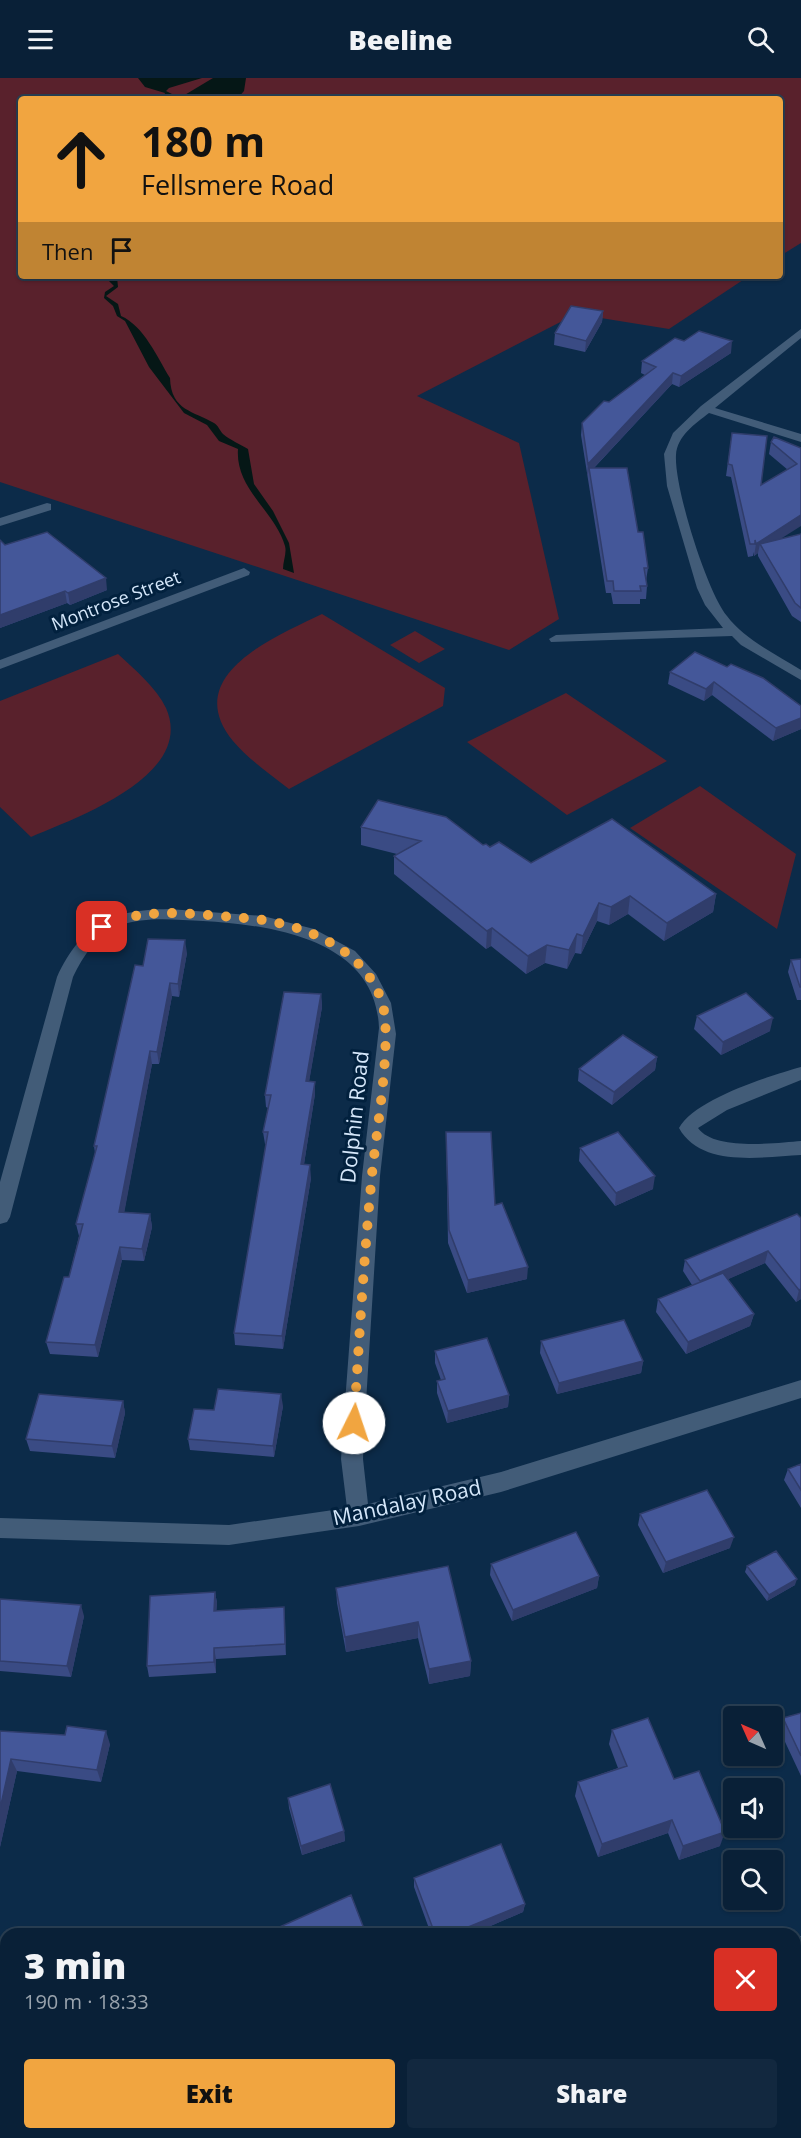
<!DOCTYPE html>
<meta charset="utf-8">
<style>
body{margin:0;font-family:"Open Sans",sans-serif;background:#12283f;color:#f1f3f6;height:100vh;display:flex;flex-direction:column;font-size:22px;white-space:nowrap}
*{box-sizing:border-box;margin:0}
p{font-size:20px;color:#99a3ad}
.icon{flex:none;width:33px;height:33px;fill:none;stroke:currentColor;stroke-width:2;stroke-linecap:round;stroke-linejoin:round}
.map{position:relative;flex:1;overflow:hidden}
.sheet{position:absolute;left:0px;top:1850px;width:801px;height:212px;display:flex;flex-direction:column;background:#092037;border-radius:18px 18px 0 0;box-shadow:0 2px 4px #0004,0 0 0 2px #293e52}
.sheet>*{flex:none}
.guide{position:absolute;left:18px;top:18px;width:765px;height:183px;border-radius:6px;box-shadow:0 2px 4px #0004,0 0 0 2px #293e52;background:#f1a540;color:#111;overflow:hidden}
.needle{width:39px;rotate:315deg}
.controls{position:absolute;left:723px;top:1628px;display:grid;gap:12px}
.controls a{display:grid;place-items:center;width:60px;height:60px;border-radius:6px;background:#092037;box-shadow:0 2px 4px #0004,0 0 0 2px #293e52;font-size:30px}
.pin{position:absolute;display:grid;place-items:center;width:51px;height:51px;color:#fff;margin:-26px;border-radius:12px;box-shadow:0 3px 9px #0006}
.me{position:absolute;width:66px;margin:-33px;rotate:4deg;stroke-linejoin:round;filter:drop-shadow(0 0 4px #0008)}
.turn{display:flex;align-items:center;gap:21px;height:126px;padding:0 24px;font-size:27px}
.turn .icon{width:78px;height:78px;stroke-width:2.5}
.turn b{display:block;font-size:42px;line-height:51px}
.then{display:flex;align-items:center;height:57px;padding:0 24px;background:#0003;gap:12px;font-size:22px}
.round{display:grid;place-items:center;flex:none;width:63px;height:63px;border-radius:6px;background:#12283f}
.summary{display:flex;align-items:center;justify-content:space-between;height:102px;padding:0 24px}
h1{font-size:36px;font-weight:800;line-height:45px}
.button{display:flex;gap:12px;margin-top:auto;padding:12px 24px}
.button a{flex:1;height:69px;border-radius:6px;background:#f1a540;color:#111;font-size:24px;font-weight:800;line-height:69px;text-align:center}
.button a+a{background:#12283f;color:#f1f3f6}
header{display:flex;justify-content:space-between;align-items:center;height:78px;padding:0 24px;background:#092037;font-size:27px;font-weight:800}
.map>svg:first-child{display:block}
.green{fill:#59212c}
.water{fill:#051716}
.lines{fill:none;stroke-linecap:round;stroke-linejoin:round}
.street{fill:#425c78;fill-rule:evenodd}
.secondary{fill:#4d78a4;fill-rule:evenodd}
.wall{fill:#3a4b84}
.shaded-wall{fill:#303d6b}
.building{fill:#445799;stroke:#303d6b;stroke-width:1.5}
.route{stroke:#f1a540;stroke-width:10;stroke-dasharray:0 18}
.labels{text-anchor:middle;stroke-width:6;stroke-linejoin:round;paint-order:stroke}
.far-street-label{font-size:18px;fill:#d5e7fa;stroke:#02213e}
.street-label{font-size:21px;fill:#d5e7fa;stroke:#02213e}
</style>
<header><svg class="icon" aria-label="menu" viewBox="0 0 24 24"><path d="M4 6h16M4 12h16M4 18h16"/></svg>Beeline<svg class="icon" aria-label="search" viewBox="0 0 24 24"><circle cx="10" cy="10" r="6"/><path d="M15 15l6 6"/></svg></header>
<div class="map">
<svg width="801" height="2060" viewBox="0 0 801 2060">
<rect width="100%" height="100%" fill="#0c2b49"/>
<path class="green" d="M0 0H801V165L780 178V21H21V198H749L669 251 576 236 417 318 519 365 559 541 509 572 0 404Z
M322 536 445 610 443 628 289 711C270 696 248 681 233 663 179 597 277 558 322 536Z
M415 553 445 571 419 585 390 567Z
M118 576C135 592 156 609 166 630 196 698 75 740 31 759L0 729V623Z
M566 615 667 683 567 737 467 664Z
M700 708 796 776 777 851 630 750Z"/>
<path class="water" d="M138 0H202L169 10 166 13 172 16 166 21H163L165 15 145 9Z
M213 0H246L244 13 237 21H178Z
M113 198H116L117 199 118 209 106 218 118 226 121 238C144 248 157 279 170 300 171 333 194 333 214 345 218 347 220 353 223 356 230 362 240 366 248 371L254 406 273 433 289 465 294 495 283 491C283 483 287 475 285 468 275 433 235 411 238 371L219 363 207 347 184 335 149 289 125 243 117 238 113 228 104 220 105 214 114 208 109 203 115 199Z"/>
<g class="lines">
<path class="street" d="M801 251V260L715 330 801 356V364L709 335C695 346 677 358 676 377 674 409 707 514 727 538 745 562 776 576 801 592V602L741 567 732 558 551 564 549 561 556 557 723 550 705 527 697 510 667 408 664 376 673 355 701 328Z
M47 425 51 426V432L0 448V440Z
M244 490 250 494 249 497 0 591V582Z
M169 831 263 838 314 851 355 873 376 896 391 925 396 956 380 1098 364 1357 363 1381 368 1426 501 1394 801 1302V1320L501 1414 359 1448 229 1467 0 1460V1440L229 1447 347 1430 341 1381 345 1325 362 1098 379 950C376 861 271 847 203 843 177 842 147 838 121 847 97 856 84 877 73 899L10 1139 7 1144 0 1146V1104L57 899C83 845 110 832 169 831Z
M801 989V1002L727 1032 698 1050C714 1073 776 1065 801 1063V1077C762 1079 701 1090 679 1050 695 1021 769 998 801 989Z"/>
<path class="secondary" d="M801 1858V1884L795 1886V1860Z
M275 2055H315L313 2060H273Z"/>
</g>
<path class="wall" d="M603 233 602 244 585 274 554 267 555 255Z
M684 263 731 275 679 309 672 306 594 390 638 454 648 490 646 503 647 508 646 521H640V526H613L611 515H606L581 357 582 345 609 324 645 297 641 295 642 283Z
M732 355 761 407 788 392 769 376 771 364 801 370 780 461 801 456V544L792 538 758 478V475L754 478 753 474V478L748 479 731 399 726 398Z
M0 462 5 467 107 512 70 527 67 525 0 550Z
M695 574 801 628V651L773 663 712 617 704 623 668 606 670 594Z
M361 749 483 767 490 769 531 785 716 816 713 834 664 863 628 836 609 847 597 843 581 876 575 875 567 891 545 885 526 896 491 868 486 871 394 796V778L397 776 361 767Z
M187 875 179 919 172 918 159 986H152L124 1134 150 1136 152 1149 144 1183 122 1182 98 1279 50 1276 46 1264 69 1199 79 1158 76 1146 95 1075 94 1068 143 888Z
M801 881V922H797L788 894 791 882Z
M321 916 322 929 309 1003 315 1004V1016L304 1086 311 1100 283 1271 235 1267 234 1255 266 1066H265L263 1054 268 1030 266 1029 265 1017Z
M697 938 770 953 721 977 694 951Z
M657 979 655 992 612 1027 578 1003 579 991Z
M446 1054 495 1127 527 1201 467 1215 448 1165Z
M580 1070 653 1111 615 1128 579 1083Z
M801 1140V1221L796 1224 765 1185 728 1201 754 1236 750 1248 686 1276 656 1234 658 1221 692 1207 683 1193 685 1182Z
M541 1263 643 1283 641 1295 557 1316 540 1275Z
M435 1273 509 1317 508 1329 447 1345 437 1315V1303L441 1302 435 1285Z
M123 1323 125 1335 115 1380 30 1373 26 1361Z
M283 1328 274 1379 190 1372 188 1361Z
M801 1386V1430L784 1402 788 1391Z
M640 1436 730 1470 663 1495 638 1447Z
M491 1486 599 1498 597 1510 512 1543 490 1497Z
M448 1488 471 1583 470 1598 429 1606 418 1560 346 1574 337 1525 336 1510Z
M747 1488 795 1507 767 1523 745 1494Z
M215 1514 217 1525 216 1533 284 1529 286 1577 216 1581V1595L149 1599 147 1588Z
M0 1521 84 1538 71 1599 0 1593Z
M801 1635V1698L779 1651 783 1640Z
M612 1652 674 1701 720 1768 679 1782 668 1755 598 1779 575 1718 578 1704 618 1690 609 1666Z
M0 1653 110 1666 101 1704 17 1693 0 1769Z
M288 1720 344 1753 345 1763 302 1777 289 1730Z
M414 1800 525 1826 523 1834 472 1856H431L414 1809Z"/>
<path class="shaded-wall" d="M603 233 602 244 585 274 586 263Z
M732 263 731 275 679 309 681 298Z
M673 295 672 306 589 395V390L588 396 587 398 588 386Z
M801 437V448L763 472 760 466 758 475 754 478 756 466Z
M106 500 107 512 70 527 68 515Z
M65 513 67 525 0 550V537Z
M714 604 712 617 704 623 706 611Z
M801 640V651L773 663 776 650Z
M716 816 713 834 664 863 667 845Z
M630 818 628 836 609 847 611 829Z
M599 825 597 843 581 876 583 858Z
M492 850 491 868 486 871 487 853Z
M577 856 575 875 567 891 569 872Z
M185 862 187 875 179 919 178 906Z
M547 867 545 885 526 896 528 878Z
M170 905 172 918 159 986 157 974Z
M321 916 322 929 307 1016 306 1003Z
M773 940 770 953 721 977 723 964Z
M150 973 152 986 122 1147 119 1134Z
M657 979 655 992 612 1027 614 1014Z
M315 1004V1016L302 1099 301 1086Z
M310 1087 311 1100 283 1271 282 1258Z
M655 1098 653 1111 615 1128 616 1115Z
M150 1136 152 1149 144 1183 142 1171Z
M120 1169 122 1182 98 1279 95 1267Z
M768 1173 765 1185 697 1215 700 1203Z
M528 1189 527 1201 467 1215 468 1202Z
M801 1211V1221L796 1224 799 1212Z
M754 1236 750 1248 686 1276 688 1264Z
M643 1283 641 1295 557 1316 559 1305Z
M281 1316 283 1328 274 1379 273 1368Z
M509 1317 508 1329 447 1345 448 1333Z
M123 1323 125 1335 115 1380 112 1368Z
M734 1459 730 1470 663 1495 666 1484Z
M599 1498 597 1510 512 1543 513 1532Z
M797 1501 795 1507 767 1523 769 1517Z
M215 1514 217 1525 216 1544 214 1533Z
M81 1527 84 1538 71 1599 67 1588Z
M284 1529 285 1540 286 1577 285 1566Z
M418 1544V1560L346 1574 345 1559Z
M214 1570 216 1581V1595L214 1584Z
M471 1583 470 1598 429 1606V1591Z
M106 1653 110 1666 101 1704 97 1692Z
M11 1681 17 1693 0 1769V1731Z
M672 1742 668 1755 598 1779 602 1766Z
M344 1753 345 1763 302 1777 301 1768Z
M725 1754 720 1768 679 1782 683 1768Z
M525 1826 523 1834 472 1856H451Z"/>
<path class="building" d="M571 228 603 233 586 263 555 255Z
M699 253 732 263 681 298 673 295 588 386 582 345 604 323 609 324 656 289 642 283 675 260 684 263Z
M732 355 767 358 761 407 797 386 771 364 774 359 801 370V437L756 466 755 462V466H750L732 387 728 386Z
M589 390H627L638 454H643L648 490H644L647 508H640L641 513H614L613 503H607Z
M47 454 106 500 68 515 65 513 0 537V462L5 467Z
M801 456V530L795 525 760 466Z
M695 574 727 589 731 586 763 600 801 628V640L776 650 714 604 706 611 670 594Z
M378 722 446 739 483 767 486 766 490 769 499 764 531 785 612 741 716 816 667 845 630 818 611 829 599 825 583 858 577 856 569 872 547 867 528 878 492 850 487 853 394 778 421 763 361 749Z
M148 861 185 862 178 906 170 905 157 974 150 973 119 1134 150 1136 142 1171 120 1169 95 1267 46 1264 64 1199H69L83 1146H76L97 1068H94L135 887 143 888Z
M801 881V909H800L791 882Z
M284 914 321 916 306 1003 315 1004 301 1086 310 1087 282 1258 234 1255 268 1054H263L271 1017H265Z
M746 915 773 940 723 964 697 938Z
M623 957 657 979 614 1014 579 991Z
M446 1054H491L495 1127 502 1125 528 1189 468 1202 449 1152Z
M618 1054 655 1098 616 1115 580 1070Z
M797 1136 801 1140V1211L799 1212 768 1173 700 1203 685 1182Z
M723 1195 754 1236 688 1264 658 1221Z
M624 1242 643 1283 559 1305 541 1263Z
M487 1260 509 1317 448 1333 437 1303 445 1301 435 1273Z
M218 1311 281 1316 273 1368 188 1361 194 1331 214 1332Z
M39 1316 123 1323 112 1368 26 1361Z
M801 1386V1412L788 1391Z
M707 1412 734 1459 666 1484 640 1436Z
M576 1454 599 1498 513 1532 491 1486Z
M776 1473 797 1501 769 1517 747 1488Z
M448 1488 471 1583 429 1591 418 1544 345 1559 336 1510Z
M215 1514 214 1533 284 1529 285 1566 214 1570V1584L147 1588 150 1518Z
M0 1521 81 1527 67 1588 0 1583Z
M801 1635V1678L783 1640Z
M648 1640 674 1701 699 1693 725 1754 683 1768 672 1742 602 1766 578 1704 627 1688 612 1652Z
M67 1648 106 1653 97 1692 11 1681 0 1731V1653L65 1657Z
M330 1706 344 1753 301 1768 288 1720Z
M501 1766 525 1826 451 1856H435L414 1800Z
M351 1817 366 1856H264Z
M758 2055H781L783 2060H745Z"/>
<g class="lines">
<path class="route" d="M102 849C145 827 198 837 245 840 298 844 361 867 381 921 394 955 376 1055 372 1096 364 1179 359 1262 354 1345"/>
</g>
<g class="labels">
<g class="far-street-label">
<text transform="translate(116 523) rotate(-21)" y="6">Montrose Street</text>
</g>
<g class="street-label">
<text transform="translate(355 1039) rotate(-84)" y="7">Dolphin Road</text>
<text transform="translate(407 1425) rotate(-12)" y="7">Mandalay Road</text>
</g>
</g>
</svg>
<div class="controls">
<a><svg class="needle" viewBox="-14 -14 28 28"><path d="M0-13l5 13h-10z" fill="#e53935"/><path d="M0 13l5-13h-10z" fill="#99a3ad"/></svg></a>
<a><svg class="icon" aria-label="sound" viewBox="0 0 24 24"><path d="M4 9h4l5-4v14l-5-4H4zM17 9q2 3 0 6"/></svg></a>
<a><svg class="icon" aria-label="search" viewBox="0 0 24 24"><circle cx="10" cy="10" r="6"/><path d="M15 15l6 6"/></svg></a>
</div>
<div class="pin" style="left:102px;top:849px;background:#d93025"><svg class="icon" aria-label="arrive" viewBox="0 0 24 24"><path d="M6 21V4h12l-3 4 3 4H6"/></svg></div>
<svg class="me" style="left:354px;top:1345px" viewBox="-20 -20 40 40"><circle r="19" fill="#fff"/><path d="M0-13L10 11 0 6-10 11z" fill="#f1a540"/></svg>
<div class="guide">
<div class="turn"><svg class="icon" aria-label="ahead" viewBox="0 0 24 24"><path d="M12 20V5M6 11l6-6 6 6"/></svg><div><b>180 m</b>Fellsmere Road</div></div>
<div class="then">Then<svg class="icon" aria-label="arrive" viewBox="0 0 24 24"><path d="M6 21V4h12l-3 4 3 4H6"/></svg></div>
</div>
<section class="sheet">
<div class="summary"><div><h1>3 min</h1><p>190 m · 18:33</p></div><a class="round" style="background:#d93025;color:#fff"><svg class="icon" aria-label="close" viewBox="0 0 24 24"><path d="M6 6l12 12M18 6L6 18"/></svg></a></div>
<div class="button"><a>Exit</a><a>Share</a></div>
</section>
</div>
